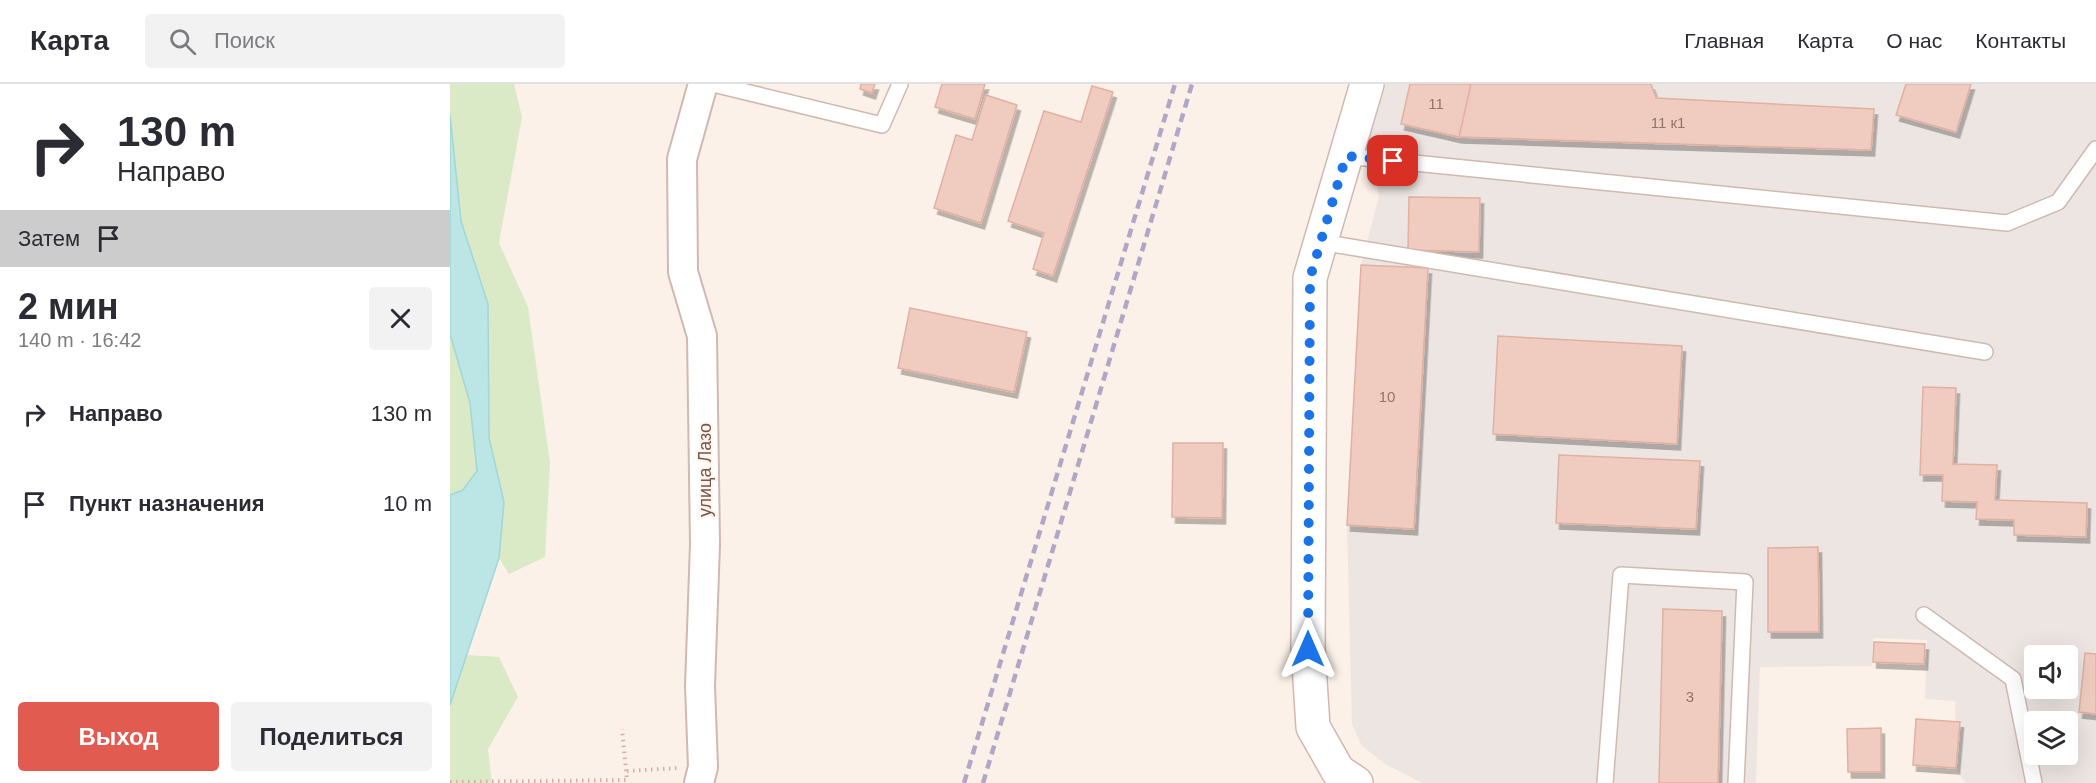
<!DOCTYPE html>
<html lang="ru">
<meta charset="utf-8">
<style>
body{margin:0;font-family:Helvetica,sans-serif;background:#f2f2f3;color:#2b2b33;height:100vh;display:flex;flex-direction:column;font-size:22px;white-space:nowrap}
*{box-sizing:border-box;margin:0}
p{font-size:20px;color:#7c7c81}
.icon{flex:none;width:33px;height:33px;fill:none;stroke:currentColor;stroke-width:2;stroke-linecap:round;stroke-linejoin:round}
.map{position:relative;flex:1;overflow:hidden}
.side{display:flex;flex-direction:column;background:#fff;width:450px}
.side>*{flex:none}
.banner{background:#fff;color:#2b2b33;overflow:hidden}
.buttons{position:absolute;left:1574px;top:561px;display:grid;gap:12px}
.buttons a{display:grid;place-items:center;width:54px;height:54px;border-radius:6px;background:#fff;box-shadow:0 6px 24px #0002;font-size:30px}
.pin{position:absolute;display:grid;place-items:center;width:51px;height:51px;color:#fff;margin:-26px;border-radius:12px;box-shadow:0 3px 9px #0006}
.me{position:absolute;width:66px;margin:-33px;rotate:0deg;stroke-linejoin:round;filter:drop-shadow(0 0 4px #0008)}
.turn{display:flex;align-items:center;gap:21px;height:126px;padding:0 18px;font-size:27px}
.turn .icon{width:78px;height:78px;stroke-width:2.5}
.turn b{display:block;font-size:42px;line-height:51px}
.then{display:flex;align-items:center;height:57px;padding:0 18px;background:#0003;gap:12px;font-size:22px}
.round{display:grid;place-items:center;flex:none;width:63px;height:63px;border-radius:6px;background:#f2f2f3}
.head{display:flex;align-items:center;justify-content:space-between;height:102px;padding:0 18px}
h1{font-size:36px;font-weight:700;line-height:45px}
.action{display:flex;gap:12px;margin-top:auto;padding:12px 18px}
.action a{flex:1;height:69px;border-radius:6px;background:#e15b51;color:#fff;font-size:24px;font-weight:700;line-height:69px;text-align:center}
.action a+a{background:#f2f2f3;color:#2b2b33}
ul{padding:0;list-style:none}
li{display:flex;align-items:center;gap:18px;height:90px;padding:0 18px}
li div{flex:1}
li b{display:block;font-size:22px}
li em{font-style:normal}
header{display:flex;align-items:center;gap:36px;box-sizing:border-box;height:84px;padding:0 30px;background:#fff;border-bottom:2px solid #e1e1e2}
header strong{font-size:28px}
nav{display:flex;gap:33px;margin-inline-start:auto;font-size:21px}
.search{width:420px;height:54px;background:#f2f2f3;display:flex;align-items:center;gap:15px;box-sizing:border-box;padding:0 21px;border-radius:6px;color:#7c7c81;font-size:22px}
main{display:flex;flex:1;min-height:0}
.map>svg:first-child{display:block}
.industrial{fill:#ece5e1;fill-rule:evenodd}
.green{fill:#dae9c6}
.water{fill:#bce5e5;stroke:#a3d6d6;stroke-width:1.5}
.building{fill:#f0ccc0;stroke:#e2b0a1;stroke-width:1.5;filter:url(#shadow)}
.lines{fill:none;stroke-linecap:round;stroke-linejoin:round}
.service-casing{stroke:#cfb9b0;stroke-width:18}
.minor-casing{stroke:#cfb9b0;stroke-width:32}
.tertiary-casing{stroke:#cfb9b0;stroke-width:36}
.path{stroke:#d5afa3;stroke-width:4;stroke-dasharray:1.5 4.5;stroke-linecap:butt}
.service{stroke:#fff;stroke-width:15}
.minor{stroke:#fff;stroke-width:28}
.tertiary{stroke:#fff;stroke-width:33}
.rail{stroke:#b2a6c6;stroke-width:4.5;stroke-dasharray:9 6;stroke-linecap:butt}
.route{stroke:#1a73e8;stroke-width:10;stroke-dasharray:0 18}
.labels{text-anchor:middle;stroke-width:4.5;stroke-linejoin:round;paint-order:stroke}
.number-label{font-size:15px;fill:#947369}
.street-label{font-size:18px;fill:#75554c;stroke:#fef5ee}
</style>
<header>
<strong>Карта</strong>
<div class="search"><svg class="icon" aria-label="search" viewBox="0 0 24 24"><circle cx="10" cy="10" r="6"/><path d="M15 15l6 6"/></svg>Поиск</div>
<nav><a>Главная</a><a>Карта</a><a>О нас</a><a>Контакты</a></nav>
</header>
<main>
<section class="side">
<div class="banner">
<div class="turn"><svg class="icon" aria-label="right" viewBox="0 0 24 24"><path d="M7 20v-9h11M14 6l5 5-5 5"/></svg><div><b>130 m</b>Направо</div></div>
<div class="then">Затем<svg class="icon" aria-label="arrive" viewBox="0 0 24 24"><path d="M6 21V4h12l-3 4 3 4H6"/></svg></div>
</div>
<div class="head"><div><h1>2 мин</h1><p>140 m · 16:42</p></div><a class="round"><svg class="icon" aria-label="close" viewBox="0 0 24 24"><path d="M6 6l12 12M18 6L6 18"/></svg></a></div>
<ul>
<li><svg class="icon" aria-label="right" viewBox="0 0 24 24"><path d="M7 20v-9h11M14 6l5 5-5 5"/></svg><div><b>Направо</b></div><em>130 m</em></li>
<li><svg class="icon" aria-label="arrive" viewBox="0 0 24 24"><path d="M6 21V4h12l-3 4 3 4H6"/></svg><div><b>Пункт назначения</b></div><em>10 m</em></li>
</ul>
<div class="action"><a>Выход</a><a>Поделиться</a></div>
</section>
<div class="map">
<svg width="1646" height="699" viewBox="0 0 1646 699">
<defs>
<filter id="shadow"><feDropShadow dx="3.5" dy="6" stdDeviation="0" flood-color="#0004"/></filter>
</defs>
<rect width="100%" height="100%" fill="#fcf1e8"/>
<path class="industrial" d="M936 0H1646V699H1515L1506 684 1505 617 1475 615 1477 556 1423 554 1422 582 1310 583 1306 699H972L935 680 912 662 902 640 897 441 911 181 929 112 917 61ZM1584 572H1617V604H1584ZM1584 638H1617V670H1584Z"/>
<path class="green" d="M0 0H64L72 33 49 159 78 223 100 379 95 473 59 490 49 474 54 419 39 354 38 220 11 137 0 31Z
M0 250 20 319 27 387 13 406 0 411Z
M16 571 49 573 68 613 38 665 42 699H0V621Z"/>
<path class="water" d="M0 31 11 137 38 220 39 354 54 418 49 474 0 621V411L13 406 27 387 20 319 0 250Z"/>
<path class="building" d="M411 0H425L422 9 410 5Z
M492 0H535L525 35 485 23Z
M960 0H1021L1009 53 951 40Z
M1021 0H1201L1206 14 1424 25 1421 66 1009 53Z
M1456 0H1521L1506 48 1446 31Z
M642 2 663 8 603 192 583 185 594 149 558 137 594 27 631 38Z
M536 11 567 21 531 139 484 124 506 51 522 56Z
M959 113 1030 114 1029 168 958 166Z
M911 181 978 184 964 445 897 441Z
M460 224 577 248 564 308 448 284Z
M1048 252 1232 262 1227 360 1043 350Z
M1473 303 1506 304 1503 380 1547 381 1545 416 1637 419 1636 453 1564 451V436L1526 435 1527 418 1492 417 1493 391H1470Z
M723 359H773L772 434 722 433Z
M1109 371 1250 377 1246 445 1106 439Z
M1368 463 1369 548H1318V464Z
M1213 525 1272 527 1268 699H1209Z
M1424 558 1475 560 1474 580 1423 578Z
M1635 569 1646 570V630L1629 628Z
M1466 635 1510 638 1506 684 1463 681Z
M1431 644V688H1398L1397 645Z"/>
<g class="lines">
<g class="service-casing">
<path id="service" d="M263 0 432 41 450 0
M895 72 1557 139 1608 118 1646 65
M870 158 1535 268
M1474 531 1563 595 1584 699
M1155 699 1171 491 1295 498 1286 699"/>
</g>
<g class="minor-casing">
<path id="minor" d="M249 699 253 683 250 602 255 460 252 252 233 188 232 75 253 0"/>
</g>
<g class="tertiary-casing">
<path id="tertiary" d="M906 699 888 687 863 643 858 565 860 194 917 0"/>
</g>
<path class="path" d="M177 687 227 684
M0 698 177 696 172 645"/>
<use href="#service" class="service"/>
<use href="#minor" class="minor"/>
<use href="#tertiary" class="tertiary"/>
<path class="rail" d="M514 699 725 0
M533 699 742 0"/>
</g>
<g class="lines">
<path class="route" d="M858 565 860 194 896 72 943 77"/>
</g>
<g class="labels">
<g class="number-label">
<text x="986" y="25">11</text>
<text x="1218" y="44">11 к1</text>
<text x="937" y="318">10</text>
<text x="1240" y="618">3</text>
</g>
<g class="street-label">
<text transform="translate(255 386) rotate(-90)" y="6">улица Лазо</text>
</g>
</g>
</svg>
<div class="buttons">
<a><svg class="icon" aria-label="sound" viewBox="0 0 24 24"><path d="M4 9h4l5-4v14l-5-4H4zM17 9q2 3 0 6"/></svg></a>
<a><svg class="icon" aria-label="layers" viewBox="0 0 24 24"><path d="M12 4l9 5-9 5-9-5zM3 14l9 5 9-5"/></svg></a>
</div>
<div class="pin" style="left:943px;top:77px;background:#d93025"><svg class="icon" aria-label="arrive" viewBox="0 0 24 24"><path d="M6 21V4h12l-3 4 3 4H6"/></svg></div>
<svg class="me" style="left:858px;top:565px" viewBox="-20 -20 40 40"><path d="M0-17L14 15 0 8-14 15z" fill="#1a73e8" stroke="#fff" stroke-width="4"/></svg>
</div>
</main>
